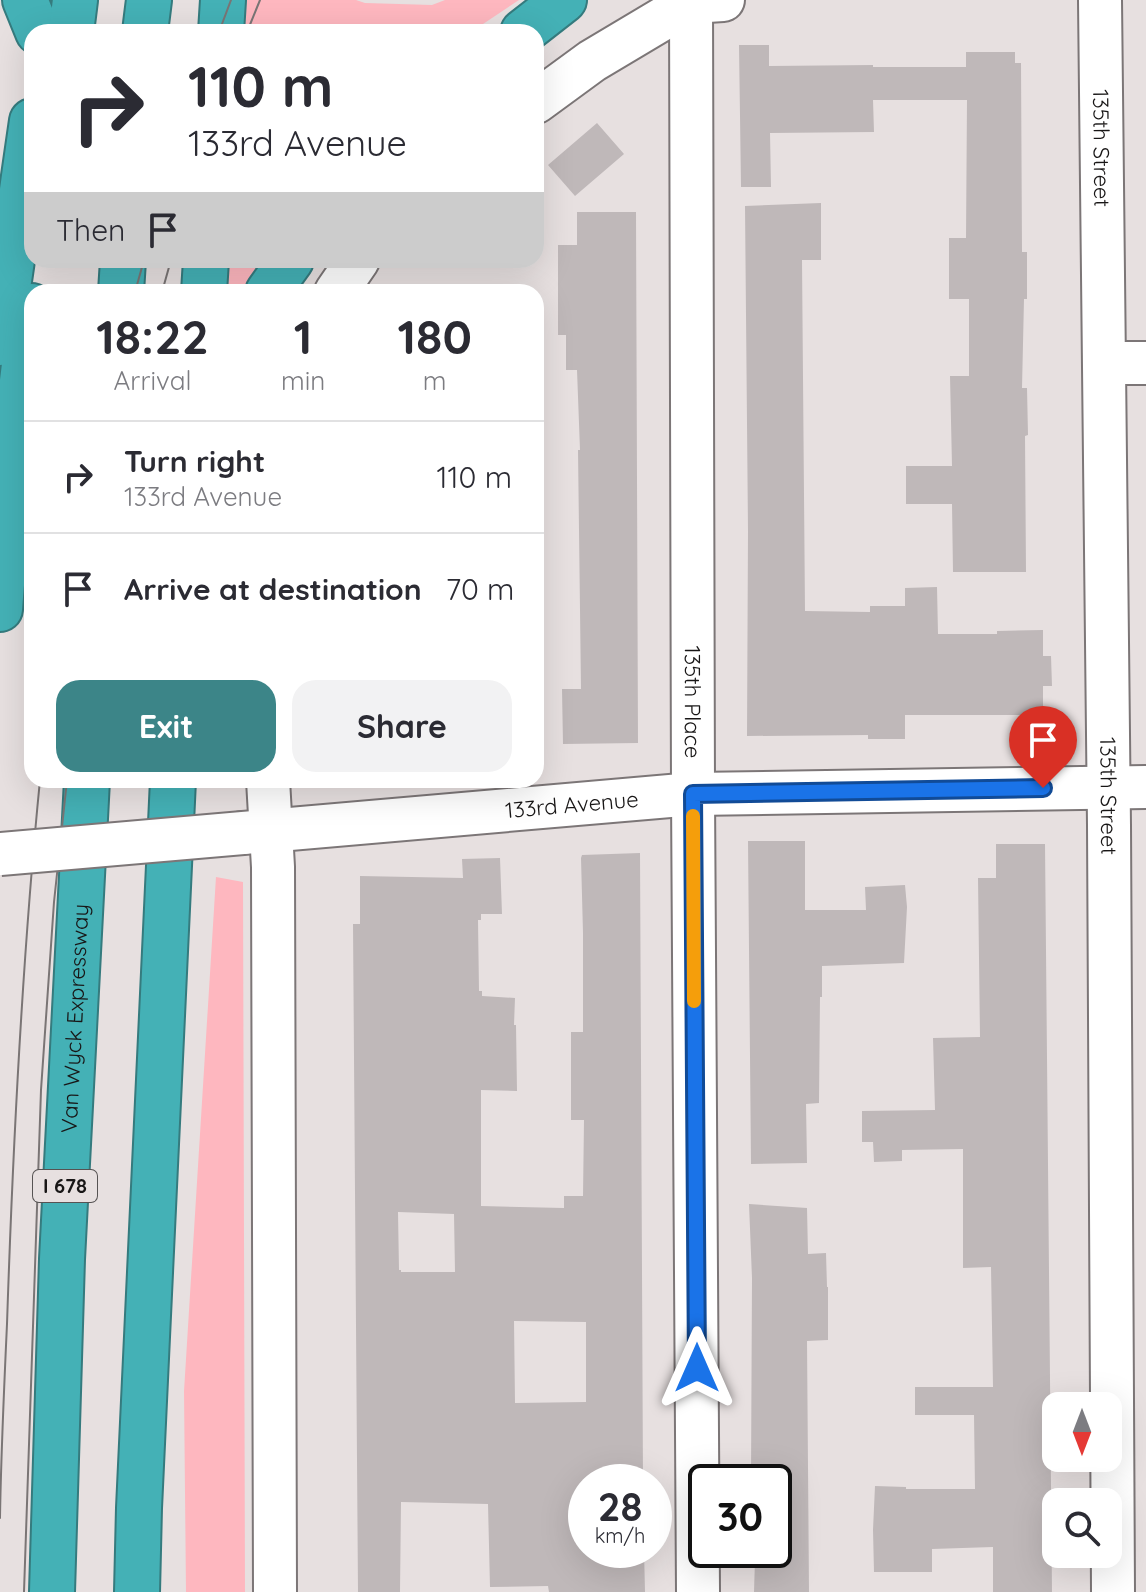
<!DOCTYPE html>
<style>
body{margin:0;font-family:Quicksand,sans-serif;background:#f2f2f3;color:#2b2b33;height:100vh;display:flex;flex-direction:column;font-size:30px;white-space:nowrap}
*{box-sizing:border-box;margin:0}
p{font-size:26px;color:#7c7c81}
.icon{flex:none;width:44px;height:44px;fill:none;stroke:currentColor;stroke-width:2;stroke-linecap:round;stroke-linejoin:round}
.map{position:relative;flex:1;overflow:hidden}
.drawer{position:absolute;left:24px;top:284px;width:520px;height:504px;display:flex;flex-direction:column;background:#fff;border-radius:24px;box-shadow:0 8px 32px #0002}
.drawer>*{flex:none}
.hud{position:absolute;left:24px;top:24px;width:520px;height:244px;border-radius:24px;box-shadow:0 8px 32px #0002;background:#fff;color:#2b2b33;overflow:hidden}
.needle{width:52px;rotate:180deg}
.fabs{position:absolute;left:1042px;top:1392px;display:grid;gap:16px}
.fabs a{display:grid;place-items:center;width:80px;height:80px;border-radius:16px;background:#fff;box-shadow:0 8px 32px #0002;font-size:40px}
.speed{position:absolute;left:568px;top:1464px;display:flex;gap:16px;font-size:40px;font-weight:700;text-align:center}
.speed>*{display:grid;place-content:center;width:104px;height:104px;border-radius:50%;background:#fff;box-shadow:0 8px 32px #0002;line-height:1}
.speed small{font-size:20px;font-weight:400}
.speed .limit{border:4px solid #111;border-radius:12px;background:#fff;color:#111}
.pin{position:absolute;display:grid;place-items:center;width:68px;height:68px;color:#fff;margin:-82px -34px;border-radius:50% 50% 50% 0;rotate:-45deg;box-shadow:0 0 8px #0007}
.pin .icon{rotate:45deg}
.me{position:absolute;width:88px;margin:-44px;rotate:0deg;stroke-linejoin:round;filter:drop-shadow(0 0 6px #0008)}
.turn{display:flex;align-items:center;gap:28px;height:168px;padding:0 32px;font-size:36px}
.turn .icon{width:104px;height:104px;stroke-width:2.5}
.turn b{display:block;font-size:56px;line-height:68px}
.then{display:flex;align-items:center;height:76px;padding:0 32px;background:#0003;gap:16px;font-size:30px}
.eta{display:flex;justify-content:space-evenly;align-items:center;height:136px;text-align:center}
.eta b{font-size:48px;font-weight:700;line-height:56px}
.primary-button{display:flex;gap:16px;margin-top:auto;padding:16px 32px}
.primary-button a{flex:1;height:92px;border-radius:24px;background:#3c8588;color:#fff;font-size:32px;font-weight:700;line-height:92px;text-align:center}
.primary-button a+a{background:#f2f2f3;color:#2b2b33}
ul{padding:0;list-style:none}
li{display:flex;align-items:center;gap:24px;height:112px;padding:0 32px;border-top:2px solid #e1e1e2}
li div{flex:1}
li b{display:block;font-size:30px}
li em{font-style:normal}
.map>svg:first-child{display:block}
.green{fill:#feb7bf}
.building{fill:#bfb8b9;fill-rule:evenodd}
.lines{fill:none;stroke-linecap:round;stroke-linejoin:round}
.street-casing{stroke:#7c7677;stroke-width:46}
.highway-casing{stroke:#357b7e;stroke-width:48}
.street{stroke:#fff;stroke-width:42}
.highway{stroke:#44b1b6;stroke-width:44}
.tram{stroke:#7a7575;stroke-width:2}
.street-bridge-casing{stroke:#7c7677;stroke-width:46;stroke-linecap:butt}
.street-bridge{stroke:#fff;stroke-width:42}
.route-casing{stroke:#114b97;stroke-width:20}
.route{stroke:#1a73e8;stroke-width:14}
.slow{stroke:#f59e0b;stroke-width:14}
.labels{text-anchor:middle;stroke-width:8;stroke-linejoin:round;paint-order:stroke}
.shield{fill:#e7e0e0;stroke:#565353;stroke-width:2}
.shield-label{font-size:20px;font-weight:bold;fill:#181616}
.street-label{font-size:22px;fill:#181616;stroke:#e7e0e0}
</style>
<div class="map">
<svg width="1146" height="1592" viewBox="0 0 1146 1592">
<rect width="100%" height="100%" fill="#e7e0e0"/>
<path class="green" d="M227 0H356L365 3 432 5 445 0H519L471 32H223Z
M217 260H266L241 292H213Z
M216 877 243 882 245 1592H186L184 1391Z"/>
<path class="building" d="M739 45H769V66L873 65V67H966V52H1015V63H1021L1022 252H1027V299H1024L1022 388H1027L1028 435 1025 436 1026 572H953L952 504H906V466H952L950 376H969V299H949V238H966L967 100H873L874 132 770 133 771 187H741Z
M597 123 624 154 575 196 548 165Z
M821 203V260H802L805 611 870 612V606H905V588L937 587 938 634H997V631L1043 630V656H1051L1052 686H1043V715H905V739H868V735L747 736 748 531 745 206Z
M577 212H636L638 743 563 744 562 689H581L578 450H580L577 370H566V335H558V245H577Z
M748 841H805V910H866L865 887 905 885 907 907 904 963 822 966V997H820L819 1103 806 1104 807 1163 751 1164Z
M996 844H1045L1052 1592H993V1547L932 1549V1572H874L873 1530 875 1486 906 1487V1489H975L974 1415H915V1387H993L991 1267 963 1268V1149L902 1150V1161L874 1162 873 1142H862V1111L935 1110 933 1038 980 1037 978 878H996Z
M640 853 643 1482H586V1550H644L645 1592H549L548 1586 490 1587 488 1504 401 1502 400 1592H358L353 924H360V876L463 878 462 859 500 858 502 914H481V920H478L479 991H482V996L515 998 514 1025H516L517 1091 481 1090V1206L564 1208V1196H583L584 1120H571V1032H583V933L581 858 582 855ZM398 1212 454 1214 455 1272H401V1270H399ZM514 1321 586 1322V1402L515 1403Z
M749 1204 807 1208 808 1254 826 1253 827 1287H828V1340L807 1341 809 1592H754L755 1559H774V1477H751L752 1278Z"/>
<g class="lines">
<g class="street-casing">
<g id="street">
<path id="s1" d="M1100 0 1109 825 1113 1592"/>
<path id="s2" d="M691 2 693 794 698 1592"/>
<path d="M536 102 592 61 691 2 723 0"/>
<path d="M336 292 358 260"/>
<path d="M1104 363H1146"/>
<path d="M268 780 273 867 275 1592"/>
<path id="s3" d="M243 833 693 794 1146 787"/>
</g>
</g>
<g class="highway-casing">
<g id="highway">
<path d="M25 0 38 32"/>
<path d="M71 32 75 0"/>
<path d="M145 32 149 0"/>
<path d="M221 32 223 0"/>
<path d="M523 32 564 0"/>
<path d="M121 292 123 260"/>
<path d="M204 292 206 260"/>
<path d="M268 292 291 260"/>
<path d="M0 343 32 121"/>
<path d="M0 609C8 508 17 407 32 306"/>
<path id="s4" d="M52 1592 62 1259 87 780"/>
<path d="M137 1592 139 1508 173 780"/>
</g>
</g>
<use href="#street" class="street"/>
<use href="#highway" class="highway"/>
<path class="tram" d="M219 32 231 0
M247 32 260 0
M135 292 144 260
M162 292 171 260
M0 1518C1 1453 4 1389 7 1324 13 1142 22 961 40 780
M24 1592 41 1090 54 902 67 780"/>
<g class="street-bridge-casing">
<path id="street-bridge" d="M0 854 243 833"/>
</g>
<use href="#street-bridge" class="street-bridge"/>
</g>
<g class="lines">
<g class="route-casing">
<path id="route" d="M697 1368 693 794 1043 788"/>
</g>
<use href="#route" class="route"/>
<path class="slow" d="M693 816 694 1001"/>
</g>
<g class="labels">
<rect class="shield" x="33" y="1170" width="64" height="32" rx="6"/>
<g class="shield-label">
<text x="65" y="1193">I 678</text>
</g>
<g class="street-label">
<text dy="8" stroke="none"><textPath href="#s1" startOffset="148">135th Street</textPath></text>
<text dy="8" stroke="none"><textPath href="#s2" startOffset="700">135th Place</textPath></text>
<text dy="8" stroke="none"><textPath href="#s1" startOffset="796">135th Street</textPath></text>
<text dy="8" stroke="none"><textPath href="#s3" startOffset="330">133rd Avenue</textPath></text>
<text dy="8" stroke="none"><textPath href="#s4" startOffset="574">Van Wyck Expressway</textPath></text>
</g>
</g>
</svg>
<div class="fabs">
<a><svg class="needle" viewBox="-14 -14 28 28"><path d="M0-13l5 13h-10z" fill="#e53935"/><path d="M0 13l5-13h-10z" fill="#7c7c81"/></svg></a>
<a><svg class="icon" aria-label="search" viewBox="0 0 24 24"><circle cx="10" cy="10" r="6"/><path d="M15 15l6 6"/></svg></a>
</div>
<div class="speed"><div>28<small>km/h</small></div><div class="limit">30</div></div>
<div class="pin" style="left:1043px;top:788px;background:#d93025"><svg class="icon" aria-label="arrive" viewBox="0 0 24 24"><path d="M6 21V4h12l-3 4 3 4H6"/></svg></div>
<svg class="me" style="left:697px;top:1368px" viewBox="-20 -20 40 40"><path d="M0-17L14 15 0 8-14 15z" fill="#1a73e8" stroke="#fff" stroke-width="4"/></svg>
<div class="hud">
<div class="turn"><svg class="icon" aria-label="right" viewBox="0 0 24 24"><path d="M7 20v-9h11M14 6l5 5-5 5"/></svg><div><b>110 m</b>133rd Avenue</div></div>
<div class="then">Then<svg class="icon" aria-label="arrive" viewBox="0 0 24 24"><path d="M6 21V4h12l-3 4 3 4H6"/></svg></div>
</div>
<section class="drawer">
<div class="eta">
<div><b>18:22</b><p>Arrival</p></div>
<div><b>1</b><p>min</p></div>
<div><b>180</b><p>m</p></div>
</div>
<ul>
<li><svg class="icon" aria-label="right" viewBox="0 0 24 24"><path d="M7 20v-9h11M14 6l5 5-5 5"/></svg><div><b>Turn right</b><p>133rd Avenue</p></div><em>110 m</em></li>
<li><svg class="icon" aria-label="arrive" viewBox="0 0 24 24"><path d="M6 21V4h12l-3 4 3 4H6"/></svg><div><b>Arrive at destination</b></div><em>70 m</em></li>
</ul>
<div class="primary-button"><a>Exit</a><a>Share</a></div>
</section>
</div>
